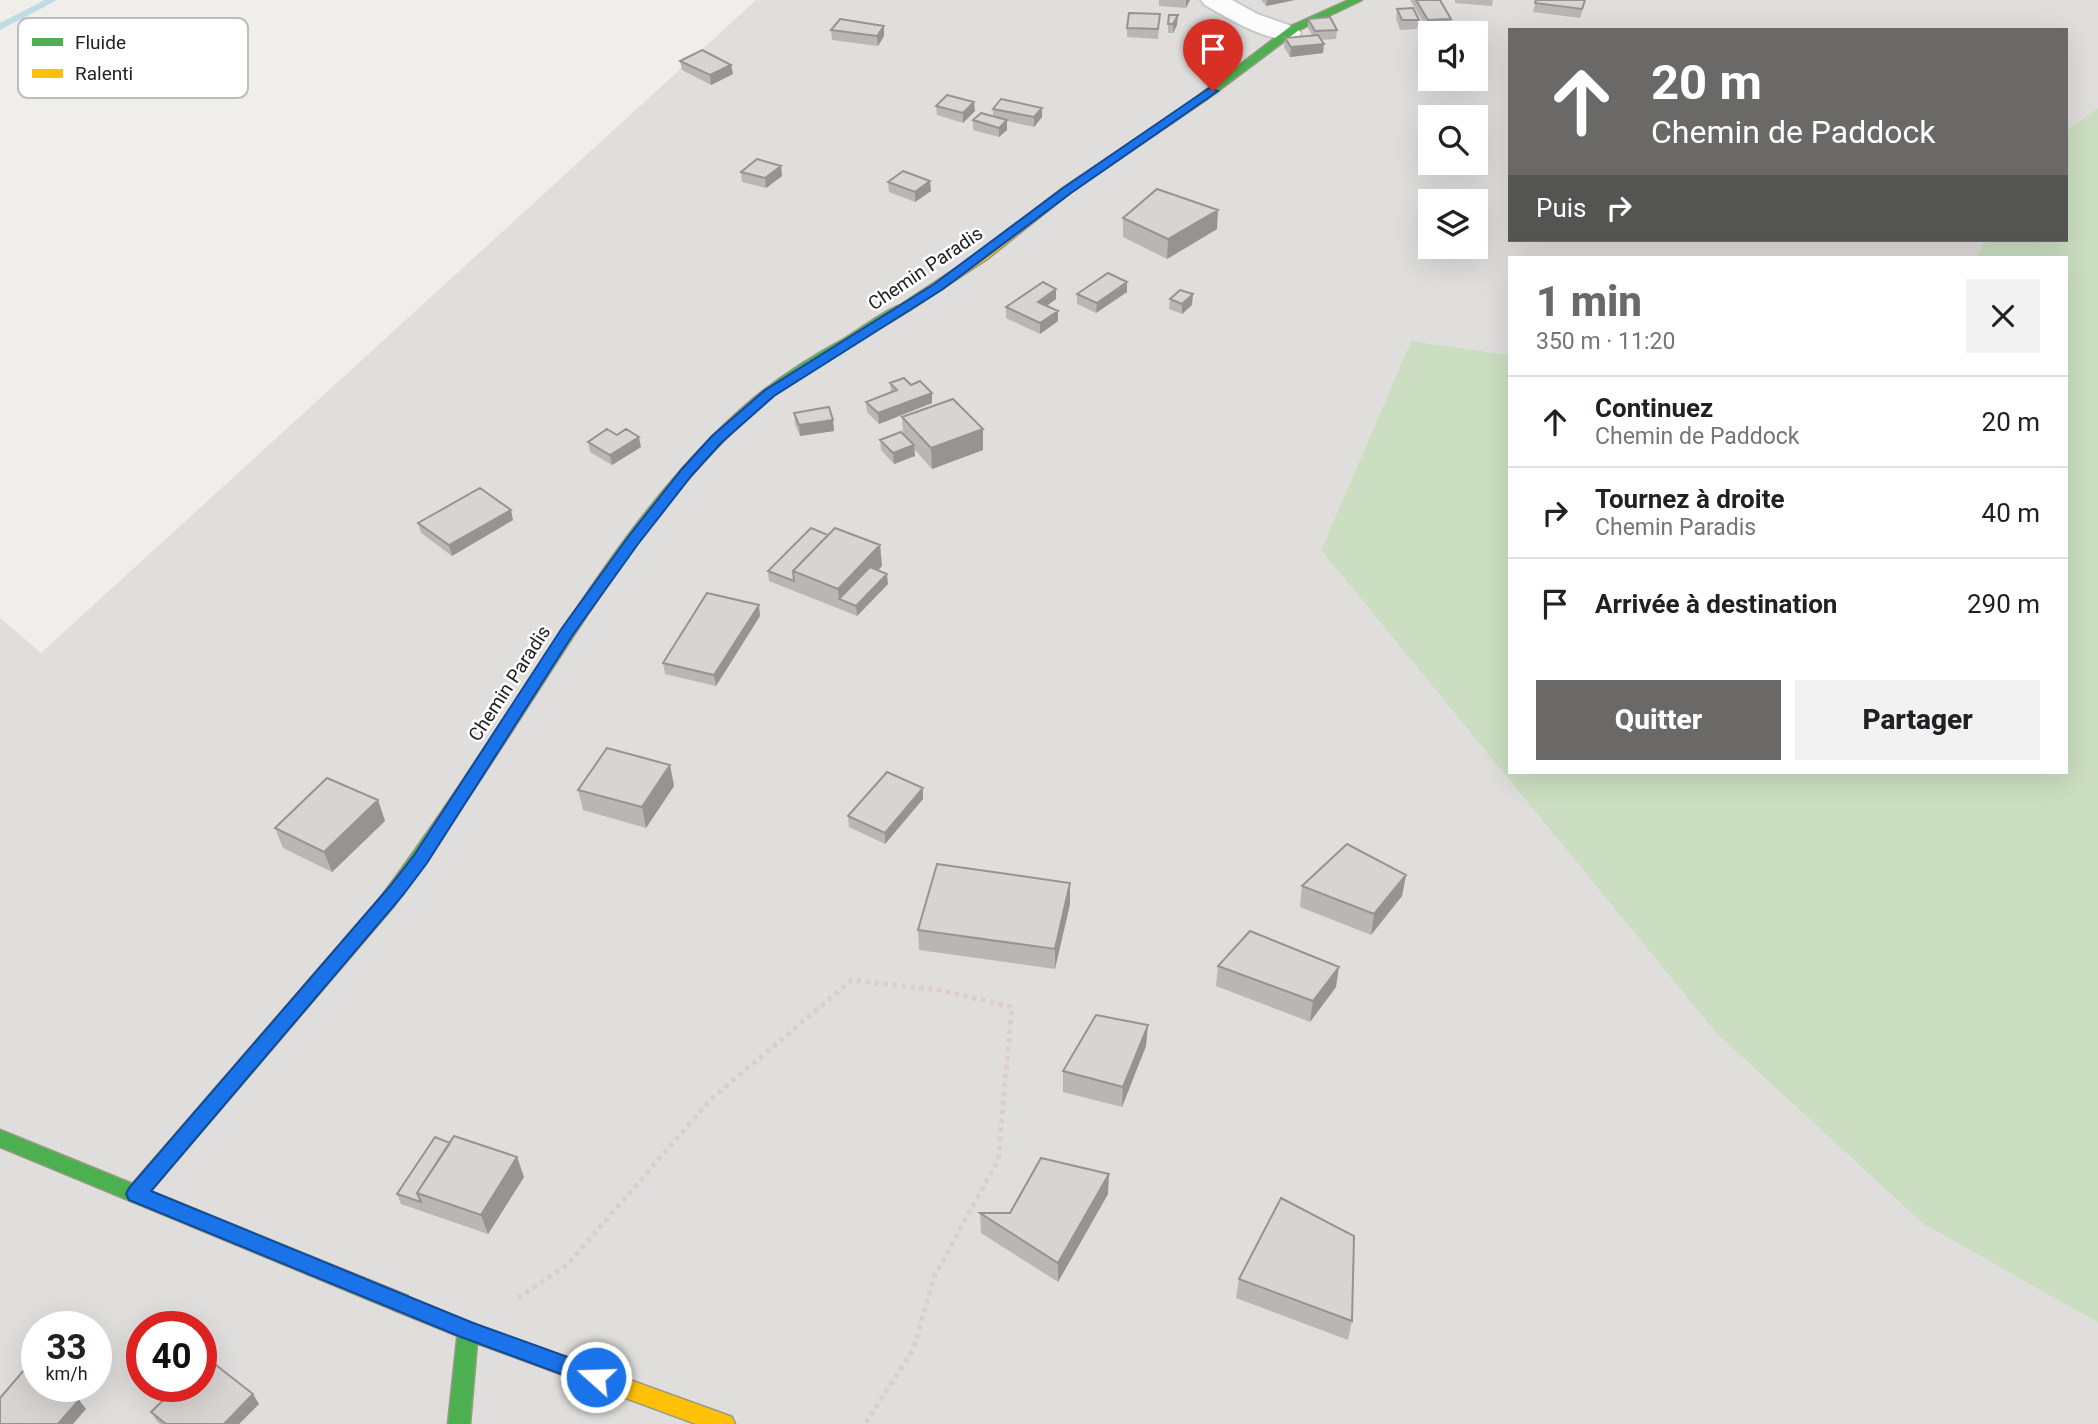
<!DOCTYPE html>
<html lang="fr">
<meta charset="utf-8">
<style>
body{margin:0;font-family:Roboto,sans-serif;background:#f2f2f2;color:#202124;height:100vh;display:flex;flex-direction:column;font-size:26px;white-space:nowrap}
*{box-sizing:border-box;margin:0}
p{font-size:23px;color:#757577}
.icon{flex:none;width:38px;height:38px;fill:none;stroke:currentColor;stroke-width:2;stroke-linecap:round;stroke-linejoin:round}
.map{position:relative;flex:1;overflow:hidden}
.side{position:absolute;left:1508px;top:256px;width:560px;height:518px;display:flex;flex-direction:column;background:#fff;border-radius:0px;box-shadow:0 7px 28px #0002}
.side>*{flex:none}
.top-card{position:absolute;left:1508px;top:28px;width:560px;height:214px;border-radius:0px;box-shadow:0 7px 28px #0002;background:#6a6968;color:#fff;overflow:hidden}
.controls{position:absolute;left:1418px;top:21px;display:grid;gap:14px}
.controls a{display:grid;place-items:center;width:70px;height:70px;border-radius:0px;background:#fff;box-shadow:0 7px 28px #0002;font-size:35px}
.speed{position:absolute;left:21px;top:1311px;display:flex;gap:14px;font-size:35px;font-weight:700;text-align:center}
.speed>*{display:grid;place-content:center;width:91px;height:91px;border-radius:50%;background:#fff;box-shadow:0 7px 28px #0002;line-height:1}
.speed small{font-size:18px;font-weight:400}
.speed .limit{border:10px solid #d22;background:#fff;color:#111}
.pin{position:absolute;display:grid;place-items:center;width:60px;height:60px;color:#fff;margin:-72px -30px;border-radius:50% 50% 50% 0;rotate:-45deg;box-shadow:0 0 7px #0007}
.pin .icon{rotate:45deg}
.me{position:absolute;width:77px;margin:-38px;rotate:290deg;stroke-linejoin:round;filter:drop-shadow(0 0 5px #0008)}
.turn{display:flex;align-items:center;gap:24px;height:147px;padding:0 28px;font-size:32px}
.turn .icon{width:91px;height:91px;stroke-width:2.5}
.turn b{display:block;font-size:49px;line-height:60px}
.then{display:flex;align-items:center;height:66px;padding:0 28px;background:#0003;gap:14px;font-size:26px}
.round{display:grid;place-items:center;flex:none;width:74px;height:74px;border-radius:0px;background:#f2f2f2}
.headline{display:flex;align-items:center;justify-content:space-between;height:119px;padding:0 28px}
h1{font-size:42px;font-weight:800;line-height:52px;color:#6a6968}
.button{display:flex;gap:14px;margin-top:auto;padding:14px 28px}
.button a{flex:1;height:80px;border-radius:0px;background:#6a6968;color:#fff;font-size:28px;font-weight:800;line-height:80px;text-align:center}
.button a+a{background:#f2f2f2;color:#202124}
ul{padding:0;list-style:none}
li{display:flex;align-items:center;gap:21px;height:91px;padding:0 28px;border-top:2px solid #e0e0e0}
li div{flex:1}
li b{display:block;font-size:26px}
li em{font-style:normal}
.map>svg:first-child{display:block}
.residential{fill:#dfdedc;fill-rule:evenodd}
.forest{fill:#cbdec1}
.lines{fill:none;stroke-linecap:round;stroke-linejoin:round}
.stream{fill:#bfdbe3;fill-rule:evenodd}
.street-casing{stroke:#c9c8c7;stroke-width:4}
.fast-casing{stroke:#999a82;stroke-width:3}
.slow-casing{stroke:#999a82;stroke-width:3}
.path{stroke:#dccecd;stroke-width:5;stroke-dasharray:4.5 4.5;stroke-linecap:butt}
.street{fill:#fdfcfc;fill-rule:evenodd}
.fast{fill:#4caf50;fill-rule:evenodd}
.slow{fill:#ffc107;fill-rule:evenodd}
.wall{fill:#b9b6b5}
.shaded-wall{fill:#969493}
.building{fill:#d7d4d2;stroke:#969493;stroke-width:2}
.route{fill:#1a73e8;stroke:#114b97;stroke-width:2}
.labels{text-anchor:middle;stroke-width:5;stroke-linejoin:round;paint-order:stroke}
.street-label{font-size:19px;fill:#222;stroke:#fff}
.key{fill:#fff;stroke:#bdbdbd;stroke-width:2}
.key-label{font-size:19px;fill:#222}
</style>
<div class="map">
<svg width="2098" height="1424" viewBox="0 0 2098 1424">
<rect width="100%" height="100%" fill="#f0eeeb"/>
<path class="residential" d="M756 0H2098V108L2067 130V30H1510V240H1986L1976 257H1510V355L1411 341 1321 550 1717 1034 1922 1223 2098 1323V1424H0V618L41 653ZM1430 33H1475V79H1430ZM1430 117H1475V163H1430ZM1430 201H1475V247H1430ZM37 1326H96V1386H37ZM142 1326H201V1386H142Z"/>
<path class="forest" d="M2098 108V1323L1922 1223 1717 1034 1321 550 1411 341 1510 355V772H2067V257H1976L1986 240H2067V130Z"/>
<g class="lines">
<path class="stream" d="M45 0H57L0 30V23Z"/>
<g class="street-casing">
<path id="street" d="M1201 0H1232L1257 14 1297 28 1301 33 1297 38C1271 45 1228 18 1205 5Z"/>
</g>
<g class="fast-casing">
<path id="fast" d="M1349 0H1362L1299 30 1207 99 1197 97 1291 26Z
M906 303 912 307 910 310C861 340 808 366 763 404 668 485 599 596 532 700 487 770 442 839 393 907H381L378 902 381 897C429 832 474 765 518 697 587 592 657 480 754 398 781 376 811 357 842 340 862 328 884 310 906 303Z
M0 1130 408 1296 411 1303 408 1310 401 1312 394 1310 0 1147Z
M468 1322 475 1324 478 1331 470 1424H448L458 1331 461 1324Z"/>
</g>
<g class="slow-casing">
<path id="slow" d="M1203 94 1209 97 1207 99 1071 192 987 259 910 310H902V304L979 253 1063 188Z
M387 895 393 897 396 902 393 907 143 1200 136 1203 129 1200 126 1194 129 1188 381 897Z
M401 1294 472 1323 724 1414 732 1417 735 1424H696L468 1340 394 1310 391 1303 394 1296Z"/>
</g>
<path class="path" d="M518 1298 567 1265 711 1099 852 980 945 991 1012 1007 998 1160 934 1277 913 1350 865 1424"/>
<use href="#street" class="street"/>
<use href="#fast" class="fast"/>
<use href="#slow" class="slow"/>
</g>
<path class="wall" d="M1159 0H1190L1186 8 1159 6Z
M1261 0H1295L1266 6Z
M1410 0H1440L1451 19 1450 28 1427 29Z
M1455 0H1493L1492 6 1455 3Z
M1536 0H1586L1580 18 1533 12Z
M1397 9 1419 20 1417 29 1400 30 1396 18Z
M1160 14 1158 39 1127 37V28Z
M1308 19 1337 30 1336 39 1321 40 1323 53 1290 57 1284 47 1285 38 1312 35 1308 28Z
M1168 24 1177 25 1173 33H1168Z
M884 26V36L878 46 832 40 831 30Z
M680 61 731 65 733 74 711 85 682 70Z
M936 106 975 111 963 123 937 115Z
M1042 108V117L1034 127 1007 121V130L999 137 973 130V120L993 116V109Z
M781 166 782 176 766 188 742 182 741 172Z
M888 182 931 191 915 202 889 192Z
M1123 218 1217 229 1167 259 1123 237Z
M1056 289V299L1047 306 1058 311V321L1040 334 1006 318V307Z
M1127 292 1096 313 1077 304V294Z
M1170 299 1192 305 1182 314 1169 309Z
M890 383 911 385 932 393V403L879 424 867 412 866 402 891 392Z
M794 413 833 420 834 431 800 436 795 424Z
M902 417 983 429V450L932 469 914 449 915 456 894 464 881 450 880 440 903 434Z
M588 442 641 447 612 465 590 452Z
M513 520 452 556 421 533 418 523Z
M828 535 880 545 882 566 878 570 888 584 857 616 769 581 768 571Z
M760 616 716 686 665 674 663 663Z
M670 765 674 786 646 828 583 810 578 790Z
M923 799 885 844 849 827 848 816Z
M378 800 385 821 332 872 283 848 275 828Z
M1406 875 1402 896 1371 935 1300 907 1302 886Z
M1070 883V904L1055 969 919 950 918 930Z
M1218 966 1336 987 1310 1022 1216 986Z
M1146 1046 1122 1107 1063 1092V1071Z
M450 1143 517 1157 524 1177 488 1234 401 1204 397 1194Z
M1108 1194 1058 1282 981 1233 980 1213H1010Z
M1239 1279 1352 1321 1348 1340 1236 1298Z
M259 1404 239 1424H160L157 1421 151 1412Z"/>
<path class="shaded-wall" d="M1186 0H1190L1186 8Z
M1267 0H1295L1266 6Z
M1178 15 1177 25 1173 33V24Z
M884 26V36L878 46 877 36Z
M1324 44 1323 53 1290 57 1291 47Z
M731 65 733 74 711 85 710 75Z
M974 102 975 111 963 123V113Z
M1042 108V117L1034 127V117Z
M1007 120V130L999 137V128Z
M781 166 782 176 766 188 765 178Z
M930 181 931 191 915 202V192Z
M1218 210 1217 229 1167 259 1168 239Z
M1127 282V292L1096 313 1097 303Z
M1056 289V299L1038 312V302Z
M1193 294 1192 305 1182 314V304Z
M1058 311V321L1040 334V323Z
M932 393V403L879 424 878 413Z
M833 420 834 431 800 436 799 425Z
M983 429V450L932 469 931 448Z
M639 437 641 447 612 465 610 455Z
M914 445 915 456 894 464 893 453Z
M511 510 513 520 452 556 449 545Z
M880 545 882 566 847 602 839 599 840 609 838 589Z
M887 574 888 584 857 616 856 606Z
M759 605 760 616 716 686 714 675Z
M670 765 674 786 646 828 642 807Z
M923 788V799L885 844V833Z
M378 800 385 821 332 872 324 852Z
M1406 875 1402 896 1371 935 1374 914Z
M1070 883V904L1055 969V949Z
M1339 967 1336 987 1310 1022 1313 1001Z
M1148 1025 1146 1046 1122 1107 1123 1087Z
M517 1157 524 1177 488 1234 481 1215Z
M1109 1174 1108 1194 1058 1282V1263Z
M253 1394 259 1404 239 1424H224Z
M79 1400 86 1409 73 1424H58Z"/>
<path class="building" d="M1416 0H1440L1451 19 1428 20Z
M1536 0H1585L1582 9 1535 3Z
M1413 8 1419 20H1402L1397 9Z
M1129 13 1160 14 1158 29 1127 28Z
M1169 15H1178L1173 24H1168Z
M1330 17 1337 30 1315 31 1308 19Z
M840 19 884 26 877 36 831 30Z
M1318 35 1324 44 1291 47 1285 38Z
M702 50 731 65 710 75 680 61Z
M947 95 974 102 963 113 936 106Z
M1001 99 1042 108 1034 117 993 109Z
M981 113 1007 120 999 128 973 120Z
M757 159 781 166 765 178 741 172Z
M903 171 930 181 915 192 888 182Z
M1157 189 1218 210 1168 239 1123 218Z
M1108 273 1127 282 1097 303 1077 294Z
M1043 282 1056 289 1038 302 1058 311 1040 323 1006 307Z
M1180 290 1193 294 1182 304 1170 299Z
M904 378 911 385 920 381 932 393 878 413 866 402 897 390 890 383Z
M953 399 983 429 931 448 902 417Z
M829 407 833 420 799 425 794 413Z
M607 429 617 435 626 429 639 437 610 455 588 442Z
M901 432 914 445 893 453 880 440Z
M480 488 511 510 449 545 418 523Z
M811 528 828 535 793 571 794 581 768 571Z
M835 528 880 545 838 589 793 571Z
M870 567 887 574 856 606 839 599Z
M707 593 759 605 714 675 663 663Z
M607 748 670 765 642 807 578 790Z
M887 772 923 788 885 833 848 816Z
M327 778 378 800 324 852 275 828Z
M1347 844 1406 875 1374 914 1302 886Z
M937 864 1070 883 1055 949 918 930Z
M1250 931 1339 967 1313 1001 1218 966Z
M1096 1015 1148 1025 1123 1087 1063 1071Z
M454 1136 517 1157 481 1215 417 1193Z
M435 1137 450 1143 417 1193 421 1202 397 1194Z
M1041 1158 1109 1174 1058 1263 980 1213H1010Z
M1281 1198 1354 1236 1352 1321 1239 1279Z
M207 1358 253 1394 224 1424H166L151 1412 178 1386H201V1364Z
M24 1370 37 1377V1386H53L79 1400 58 1424H0V1398Z"/>
<path class="route" d="M1209 88 1218 91 1071 193 943 289 774 396 722 442 692 475 638 544 572 636 427 863 403 895 151 1191 473 1323 604 1370 607 1377 604 1384 596 1387 461 1337 129 1200 126 1194 129 1188 390 886 415 854 562 628 628 537 682 469 712 436 765 390 934 284 1063 188Z"/>
<g class="labels">
<g class="street-label">
<text transform="translate(925 268) rotate(-34)" y="7">Chemin Paradis</text>
<text transform="translate(509 683) rotate(-57)" y="7">Chemin Paradis</text>
</g>
</g>
<rect x="18" y="18" width="230" height="80" rx="10" class="key"/>
<rect x="32" y="38" width="31" height="8" fill="#4caf50"/>
<rect x="32" y="69" width="31" height="9" fill="#ffc107"/>
<g class="key-label">
<text x="75" y="49">Fluide</text>
<text x="75" y="80">Ralenti</text>
</g>
</svg>
<div class="controls">
<a><svg class="icon" aria-label="sound" viewBox="0 0 24 24"><path d="M4 9h4l5-4v14l-5-4H4zM17 9q2 3 0 6"/></svg></a>
<a><svg class="icon" aria-label="search" viewBox="0 0 24 24"><circle cx="10" cy="10" r="6"/><path d="M15 15l6 6"/></svg></a>
<a><svg class="icon" aria-label="layers" viewBox="0 0 24 24"><path d="M12 4l9 5-9 5-9-5zM3 14l9 5 9-5"/></svg></a>
</div>
<div class="speed"><div>33<small>km/h</small></div><div class="limit">40</div></div>
<div class="pin" style="left:1213px;top:91px;background:#d93025"><svg class="icon" aria-label="arrive" viewBox="0 0 24 24"><path d="M6 21V4h12l-3 4 3 4H6"/></svg></div>
<svg class="me" style="left:596px;top:1377px" viewBox="-20 -20 40 40"><circle r="17" fill="#1a73e8" stroke="#fff" stroke-width="3"/><path d="M0-11L8 9 0 5-8 9z" fill="#fff"/></svg>
<div class="top-card">
<div class="turn"><svg class="icon" aria-label="ahead" viewBox="0 0 24 24"><path d="M12 20V5M6 11l6-6 6 6"/></svg><div><b>20 m</b>Chemin de Paddock</div></div>
<div class="then">Puis<svg class="icon" aria-label="right" viewBox="0 0 24 24"><path d="M7 20v-9h11M14 6l5 5-5 5"/></svg></div>
</div>
<section class="side">
<div class="headline"><div><h1>1 min</h1><p>350 m · 11:20</p></div><a class="round"><svg class="icon" aria-label="close" viewBox="0 0 24 24"><path d="M6 6l12 12M18 6L6 18"/></svg></a></div>
<ul>
<li><svg class="icon" aria-label="ahead" viewBox="0 0 24 24"><path d="M12 20V5M6 11l6-6 6 6"/></svg><div><b>Continuez</b><p>Chemin de Paddock</p></div><em>20 m</em></li>
<li><svg class="icon" aria-label="right" viewBox="0 0 24 24"><path d="M7 20v-9h11M14 6l5 5-5 5"/></svg><div><b>Tournez à droite</b><p>Chemin Paradis</p></div><em>40 m</em></li>
<li><svg class="icon" aria-label="arrive" viewBox="0 0 24 24"><path d="M6 21V4h12l-3 4 3 4H6"/></svg><div><b>Arrivée à destination</b></div><em>290 m</em></li>
</ul>
<div class="button"><a>Quitter</a><a>Partager</a></div>
</section>
</div>
